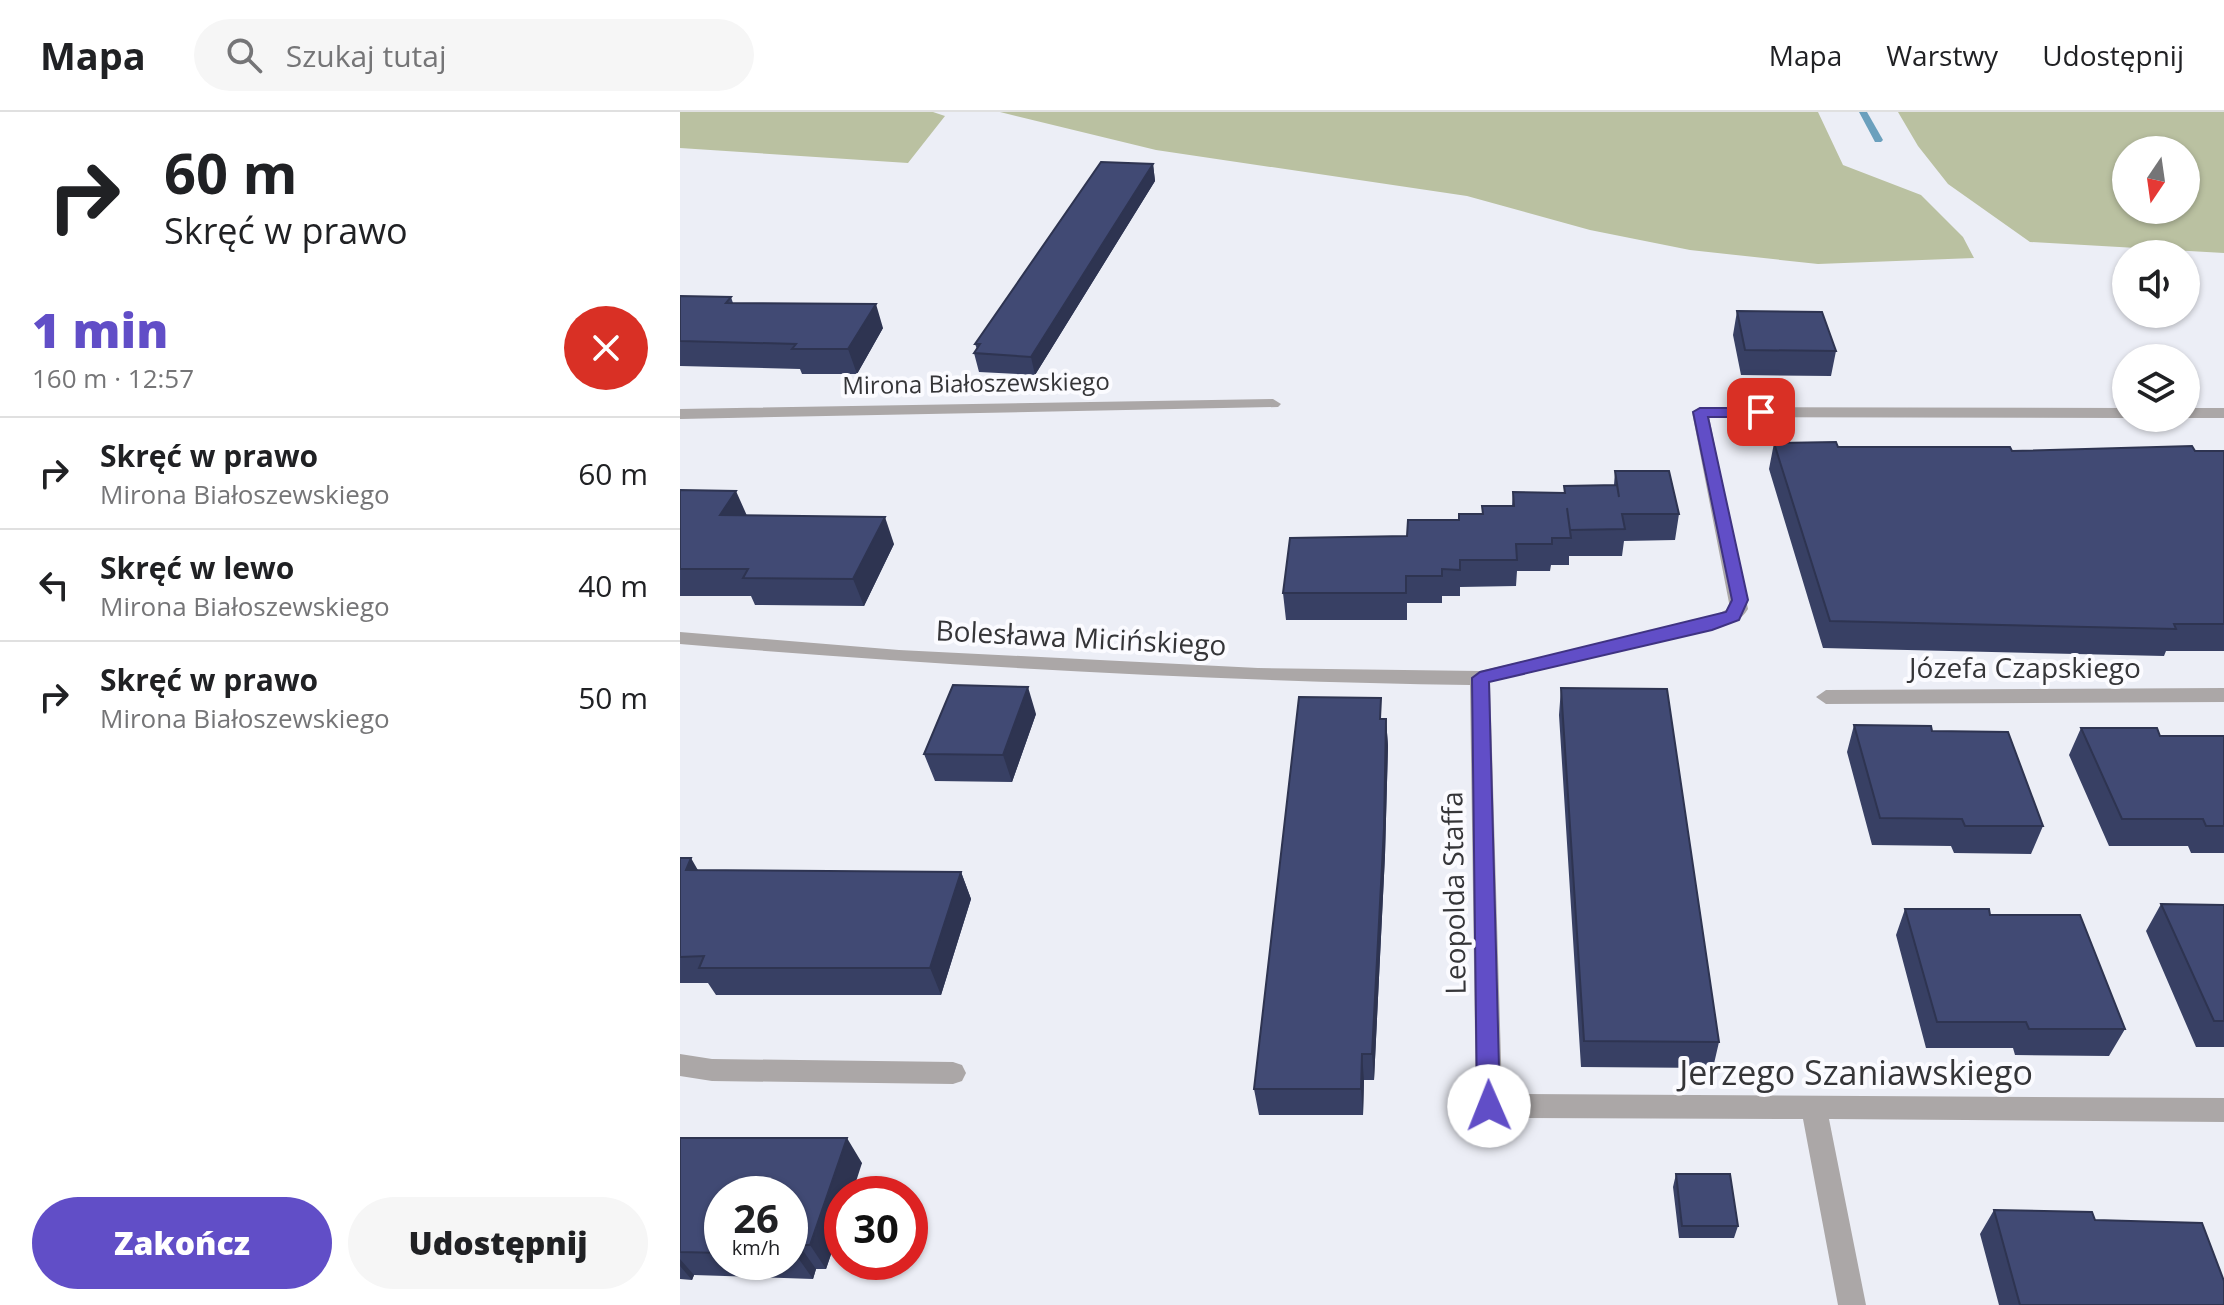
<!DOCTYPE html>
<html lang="pl">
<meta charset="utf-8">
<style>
body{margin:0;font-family:"Open Sans",sans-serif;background:#f6f6f6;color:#202124;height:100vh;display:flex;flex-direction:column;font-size:30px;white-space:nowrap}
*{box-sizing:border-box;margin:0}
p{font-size:26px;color:#757577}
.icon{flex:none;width:44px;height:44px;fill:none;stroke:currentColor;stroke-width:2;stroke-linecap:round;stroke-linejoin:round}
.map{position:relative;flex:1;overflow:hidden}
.panel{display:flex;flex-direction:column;background:#fff;width:680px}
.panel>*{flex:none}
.banner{background:#fff;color:#202124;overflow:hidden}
.needle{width:52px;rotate:193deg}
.controls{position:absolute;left:1432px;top:24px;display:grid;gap:16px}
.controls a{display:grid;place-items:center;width:88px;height:88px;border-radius:50%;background:#fff;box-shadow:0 2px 6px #0004;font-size:40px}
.speed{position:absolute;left:24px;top:1064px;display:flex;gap:16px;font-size:40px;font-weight:700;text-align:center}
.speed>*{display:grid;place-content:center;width:104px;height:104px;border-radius:50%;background:#fff;box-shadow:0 2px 6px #0004;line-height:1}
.speed small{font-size:20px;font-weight:400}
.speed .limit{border:12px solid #d22;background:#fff;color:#111}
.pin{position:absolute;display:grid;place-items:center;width:68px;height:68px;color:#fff;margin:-34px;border-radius:16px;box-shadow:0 4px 12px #0006}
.me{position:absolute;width:88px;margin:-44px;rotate:359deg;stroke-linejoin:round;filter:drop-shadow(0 0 6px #0008)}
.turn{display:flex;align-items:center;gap:28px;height:168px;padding:0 32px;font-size:36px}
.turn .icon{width:104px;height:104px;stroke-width:2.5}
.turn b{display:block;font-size:56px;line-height:68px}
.round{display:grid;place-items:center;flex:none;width:84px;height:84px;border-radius:42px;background:#f6f6f6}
.summary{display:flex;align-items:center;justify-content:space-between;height:136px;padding:0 32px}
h1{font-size:48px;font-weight:800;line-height:60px;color:#614ec7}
.button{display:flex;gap:16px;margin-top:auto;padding:16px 32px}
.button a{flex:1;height:92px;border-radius:48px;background:#614ec7;color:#fff;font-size:32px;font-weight:800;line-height:92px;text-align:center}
.button a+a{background:#f6f6f6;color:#202124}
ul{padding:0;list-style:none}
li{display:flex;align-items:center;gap:24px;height:112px;padding:0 32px;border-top:2px solid #e0e0e0}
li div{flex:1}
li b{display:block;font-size:30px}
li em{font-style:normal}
header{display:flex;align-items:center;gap:48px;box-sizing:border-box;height:112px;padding:0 40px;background:#fff;border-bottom:2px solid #e0e0e0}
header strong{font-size:38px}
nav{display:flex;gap:44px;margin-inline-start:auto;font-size:28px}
.search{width:560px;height:72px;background:#f6f6f6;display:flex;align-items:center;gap:20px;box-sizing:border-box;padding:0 28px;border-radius:44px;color:#757577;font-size:30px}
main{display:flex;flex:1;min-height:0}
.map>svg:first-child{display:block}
.green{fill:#bac1a1;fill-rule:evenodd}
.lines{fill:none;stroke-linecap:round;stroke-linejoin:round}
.stream{fill:#6ba0bd;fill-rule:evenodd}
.minor{fill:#aba7a7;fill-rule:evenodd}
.wall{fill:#384064;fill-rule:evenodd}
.shaded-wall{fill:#2e3451}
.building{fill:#414a74;stroke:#2e3451;stroke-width:2}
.route{fill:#614ec7;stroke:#3f3381;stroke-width:2}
.labels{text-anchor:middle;stroke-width:8;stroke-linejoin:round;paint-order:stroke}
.far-street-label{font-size:24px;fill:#353538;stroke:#fbfbff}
.street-label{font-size:28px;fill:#353538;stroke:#fbfbff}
.near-street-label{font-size:34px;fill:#353538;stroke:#fbfbff}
</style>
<header>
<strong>Mapa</strong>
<div class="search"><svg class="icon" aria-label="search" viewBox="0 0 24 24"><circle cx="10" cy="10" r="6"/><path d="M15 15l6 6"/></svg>Szukaj tutaj</div>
<nav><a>Mapa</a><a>Warstwy</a><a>Udostępnij</a></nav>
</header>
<main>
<section class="panel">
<div class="banner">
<div class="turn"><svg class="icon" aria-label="right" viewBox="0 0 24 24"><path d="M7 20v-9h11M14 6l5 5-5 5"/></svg><div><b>60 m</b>Skręć w prawo</div></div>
</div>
<div class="summary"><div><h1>1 min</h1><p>160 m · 12:57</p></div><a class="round" style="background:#d93025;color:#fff"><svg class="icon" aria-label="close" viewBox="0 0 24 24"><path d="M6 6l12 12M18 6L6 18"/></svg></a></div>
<ul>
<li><svg class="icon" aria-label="right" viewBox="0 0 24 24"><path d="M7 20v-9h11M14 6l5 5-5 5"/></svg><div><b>Skręć w prawo</b><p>Mirona Białoszewskiego</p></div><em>60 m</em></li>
<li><svg class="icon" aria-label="left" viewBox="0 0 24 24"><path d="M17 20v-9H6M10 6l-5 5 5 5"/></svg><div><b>Skręć w lewo</b><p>Mirona Białoszewskiego</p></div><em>40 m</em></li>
<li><svg class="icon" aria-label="right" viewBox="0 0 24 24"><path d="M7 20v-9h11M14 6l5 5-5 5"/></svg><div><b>Skręć w prawo</b><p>Mirona Białoszewskiego</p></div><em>50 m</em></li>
</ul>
<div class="button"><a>Zakończ</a><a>Udostępnij</a></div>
</section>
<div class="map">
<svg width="1544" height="1193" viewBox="0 0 1544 1193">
<rect width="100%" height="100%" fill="#eceef6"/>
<path class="green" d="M0 0H253L265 4 228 51 0 36Z
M320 0H1138L1163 53 1241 83 1283 125 1294 146 1138 152 1010 138 910 118 787 84 476 38Z
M1218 0H1544V141L1350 130 1268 72 1238 34ZM1446 38H1506V98H1446Z"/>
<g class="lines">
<path class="stream" d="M1179 0H1187L1203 28 1201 30H1195Z"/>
<path class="minor" d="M593 287 601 292 598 295 0 307V297Z
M1020 295 1446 296V306L1029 305 1068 497C1061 509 1051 511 1039 516L810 570 822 982 1544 986V1010L1149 1007 1186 1193H1158L1123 1007 809 1006 800 1002 796 994 790 573C526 569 263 554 0 532V520L219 538 578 556 800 559 1027 507 1050 496 1012 300Z
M1506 296H1544V306H1506Z
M1544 576V590L1146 592 1136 585 1146 578Z
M0 942 32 947 273 950 282 953 286 961 282 969 273 972 32 969 0 964Z"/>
</g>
<path class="wall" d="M473 52 475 69 355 263 299 260 294 241 297 237 295 232Z
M0 184 51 185 53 191 203 216 177 262H122L120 257 0 254Z
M1057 199 1156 239 1151 264 1061 263 1053 223Z
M1094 331 1158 335 1332 339H1544V539H1486L1484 544 1143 536 1089 357Z
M935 359 999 402 995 428 944 429 942 444H889V453H871L870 459H837L836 474 780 475V484H762V491H727V508H606L603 481 727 424 832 394 833 380 884 381V374L934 373Z
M0 378 67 404 214 432 184 494 75 493 71 484H0Z
M881 576 1039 930 1033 956 901 955 879 603Z
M356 602 332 670 255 669 244 642Z
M702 607H706L708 634 705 743 694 968H684L683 1003H579L574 977Z
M1174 613 1252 619 1363 714 1351 742 1274 741 1271 734 1192 733 1167 640Z
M1401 616 1480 624H1544V741H1511L1508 734H1429L1389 643Z
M0 746 18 758 281 760 291 787 261 883H36L28 871H0Z
M1481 792 1544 793V935H1516L1466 819Z
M1225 797 1310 803 1445 917 1429 944 1335 943 1333 936H1246L1216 823Z
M0 1026 182 1051 162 1082V1110L146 1157H136L133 1167 14 1163 12 1168 0 1167ZM42 1082H110V1150H42Z
M996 1062 1058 1114 1054 1126H999L993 1075Z
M1314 1098 1415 1108 1544 1193H1319L1300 1122Z"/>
<path class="shaded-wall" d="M473 52 475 69 355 263 351 245Z
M196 192 203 216 177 262 168 237Z
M56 379 68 406 40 403Z
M205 405 214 432 184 494 173 467Z
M348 575 356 602 332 670 323 643Z
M706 607 708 634 705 743 694 968 692 942Z
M11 746 27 774 6 758Z
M281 760 291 787 261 883 250 856Z
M682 942 684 968 683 1003 681 977Z
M167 1026 182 1051 172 1082H162V1110L146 1157 130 1133Z
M119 1133 136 1157 133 1167 116 1143Z
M0 1147 14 1163 12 1168 0 1154Z"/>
<path class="building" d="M421 50 473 52 351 245 294 241 300 232H295Z
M0 184 51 185 46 191 196 192 168 237H112L116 232 0 229Z
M1057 199 1142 200 1156 239 1065 238Z
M1156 330 1158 335H1330L1332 339 1512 334 1515 339H1544V512H1494L1496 517 1150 509 1094 331Z
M935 359H989L999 402H942L945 417 890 418 887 396 891 426H872V432H836L837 448H780V458L762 457V464H726V481H603L610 426 727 424 728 408H779V402H803L802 394H834L833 380 885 381 884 374 937 373 939 385Z
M0 378 56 379 40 403 205 405 173 467 63 466 68 457H0Z
M273 573 348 575 323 643 244 642Z
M881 576 987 577 1039 930 904 929Z
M619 585 701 586 700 607H706L704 716 692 942H682L681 977H574Z
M1174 613 1251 614 1252 619 1328 620 1363 714H1285L1282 707 1200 706Z
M1401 616H1477L1480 624H1544V714H1526L1523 707H1442Z
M0 746H11L6 758 281 760 250 856H19L24 844 0 845Z
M1481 792 1544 793V909H1534Z
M1225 797H1309L1310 803H1400L1445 917H1349L1346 910H1257Z
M0 1026H167L130 1133H119L116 1143H110V1082H42V1141L0 1140Z
M996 1062H1050L1058 1114H1002Z
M1314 1098 1412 1100 1415 1108 1522 1111 1544 1169V1193H1340Z"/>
<path class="route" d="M1020 296H1081L1088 300 1081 305H1028L1068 488 1059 508 1032 518 809 570 820 994 817 1002 809 1005 800 1002 797 994 792 566 800 560 1046 500 1052 488 1013 300Z"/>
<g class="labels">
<g class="far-street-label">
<text transform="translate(296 272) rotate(-1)" y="8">Mirona Białoszewskiego</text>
</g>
<g class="street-label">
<text transform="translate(401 526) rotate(3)" y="10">Bolesława Micińskiego</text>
<text x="1345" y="566">Józefa Czapskiego</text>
<text transform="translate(774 781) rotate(-91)" y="10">Leopolda Staffa</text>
</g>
<g class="near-street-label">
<text x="1176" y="973">Jerzego Szaniawskiego</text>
</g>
</g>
</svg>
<div class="controls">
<a><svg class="needle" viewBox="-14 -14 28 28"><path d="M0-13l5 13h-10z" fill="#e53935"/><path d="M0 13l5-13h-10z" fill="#757577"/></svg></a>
<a><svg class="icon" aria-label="sound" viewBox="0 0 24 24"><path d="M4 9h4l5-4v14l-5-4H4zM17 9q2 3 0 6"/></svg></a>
<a><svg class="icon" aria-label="layers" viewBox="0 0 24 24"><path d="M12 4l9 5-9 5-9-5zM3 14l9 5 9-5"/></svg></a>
</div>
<div class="speed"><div>26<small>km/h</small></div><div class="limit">30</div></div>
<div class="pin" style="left:1081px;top:300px;background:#d93025"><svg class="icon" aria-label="arrive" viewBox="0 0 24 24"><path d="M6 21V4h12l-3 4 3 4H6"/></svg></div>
<svg class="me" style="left:809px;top:994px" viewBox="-20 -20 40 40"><circle r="19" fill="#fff"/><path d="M0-13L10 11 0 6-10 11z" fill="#614ec7"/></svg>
</div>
</main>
